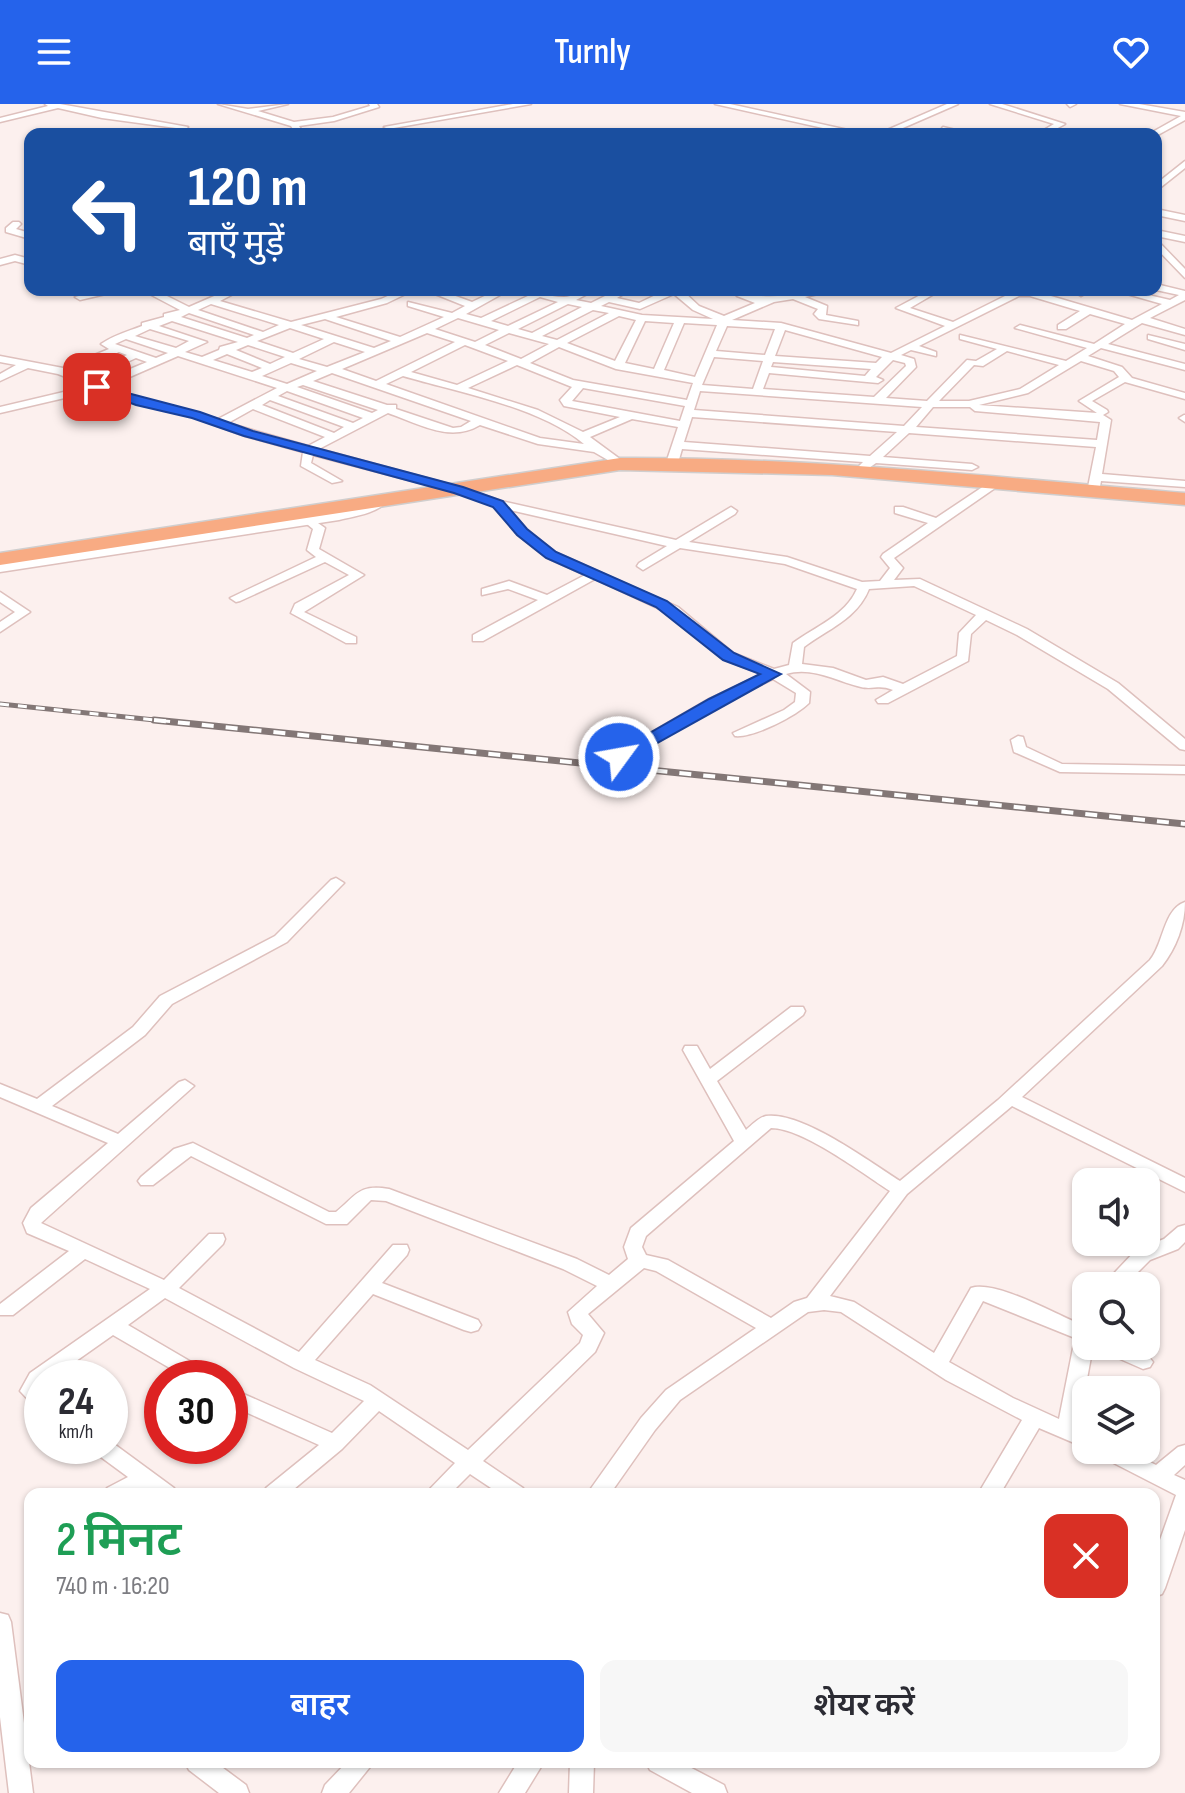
<!DOCTYPE html>
<html lang="hi">
<meta charset="utf-8">
<style>
body{margin:0;font-family:"Sofia Sans Condensed","Noto Sans Devanagari",sans-serif;background:#f7f7f7;color:#2b2b33;height:100vh;display:flex;flex-direction:column;font-size:30px;white-space:nowrap}
*{box-sizing:border-box;margin:0}
p{font-size:26px;color:#7c7c81}
.icon{flex:none;width:44px;height:44px;fill:none;stroke:currentColor;stroke-width:2;stroke-linecap:round;stroke-linejoin:round}
.map{position:relative;flex:1;overflow:hidden}
.sheet{position:absolute;left:24px;top:1384px;width:1136px;height:280px;display:flex;flex-direction:column;background:#fff;border-radius:16px;box-shadow:0 2px 6px #0004}
.sheet>*{flex:none}
.top-card{position:absolute;left:24px;top:24px;width:1138px;height:168px;border-radius:16px;box-shadow:0 2px 6px #0004;background:#1a4fa0;color:#fff;overflow:hidden}
.fabs{position:absolute;left:1072px;top:1064px;display:grid;gap:16px}
.fabs a{display:grid;place-items:center;width:88px;height:88px;border-radius:16px;background:#fff;box-shadow:0 2px 6px #0004;font-size:40px}
.speed{position:absolute;left:24px;top:1256px;display:flex;gap:16px;font-size:40px;font-weight:700;text-align:center}
.speed>*{display:grid;place-content:center;width:104px;height:104px;border-radius:50%;background:#fff;box-shadow:0 2px 6px #0004;line-height:1}
.speed small{font-size:20px;font-weight:400}
.speed .limit{border:12px solid #d22;background:#fff;color:#111}
.pin{position:absolute;display:grid;place-items:center;width:68px;height:68px;color:#fff;margin:-34px;border-radius:16px;box-shadow:0 4px 12px #0006}
.me{position:absolute;width:88px;margin:-44px;rotate:58deg;stroke-linejoin:round;filter:drop-shadow(0 0 6px #0008)}
.turn{display:flex;align-items:center;gap:28px;height:168px;padding:0 32px;font-size:36px}
.turn .icon{width:104px;height:104px;stroke-width:2.5}
.turn b{display:block;font-size:56px;line-height:68px}
.round{display:grid;place-items:center;flex:none;width:84px;height:84px;border-radius:16px;background:#f7f7f7}
.summary{display:flex;align-items:center;justify-content:space-between;height:136px;padding:0 32px}
h1{font-size:48px;font-weight:600;line-height:60px;color:#1e9e55}
.cta{display:flex;gap:16px;margin-top:auto;padding:16px 32px}
.cta a{flex:1;height:92px;border-radius:16px;background:#2563eb;color:#fff;font-size:32px;font-weight:600;line-height:92px;text-align:center}
.cta a+a{background:#f7f7f7;color:#2b2b33}
header{display:flex;justify-content:space-between;align-items:center;height:104px;padding:0 32px;background:#2563eb;color:#fff;font-size:36px;font-weight:600}
.map>svg:first-child{display:block}
.lines{fill:none;stroke-linecap:round;stroke-linejoin:round}
.street-casing{stroke:#dec0bd;stroke-width:3}
.secondary-casing{stroke:#dec0bd;stroke-width:3}
.highway-casing{stroke:#d0cece;stroke-width:3}
.street{fill:#fff;fill-rule:evenodd}
.secondary{fill:#fff;fill-rule:evenodd}
.highway{fill:#f8ab83;fill-rule:evenodd}
.rail-far1-casing{stroke:#837776;stroke-width:5}
.rail-casing{stroke:#837776;stroke-width:7}
.rail-far1{stroke:#fff;stroke-width:3;stroke-dasharray:9;stroke-linecap:butt}
.rail{stroke:#fff;stroke-width:4;stroke-dasharray:12;stroke-linecap:butt}
.route{fill:#2563eb;stroke:#184099;stroke-width:2}
</style>
<header><svg class="icon" aria-label="menu" viewBox="0 0 24 24"><path d="M4 6h16M4 12h16M4 18h16"/></svg>Turnly<svg class="icon" aria-label="heart" viewBox="0 0 24 24"><path d="M12 20l-8-8c-3-5 5-10 8-4 3-6 11-1 8 4z"/></svg></header>
<div class="map">
<svg width="1185" height="1689" viewBox="0 0 1185 1689">
<rect width="100%" height="100%" fill="#fcf0ee"/>
<g class="lines">
<g class="street-casing">
<path id="street" d="M45 0H60L188 23 179 30H169L176 24 102 14 58 4 0 18V14L48 2Z
M218 0 248 5 288 0 258 7 294 18 333 13 370 2 369 0H377L379 3 334 17 299 22 304 30H296L291 22Z
M513 0H531L388 25 384 23Z
M715 0H730L866 30H850Z
M947 0H958L889 30H878Z
M990 0H1002L1065 20 1047 30H1037L1054 20Z
M1067 0H1076L1070 3Z
M1120 0H1139L1185 8V16L1156 32 1149 30 1181 12Z
M943 23 964 28 965 30 940 27Z
M1185 57V64L1156 87V80Z
M1156 105 1185 111V117L1156 111Z
M13 118H19L21 120 16 125 30 129V135L6 128V124Z
M1156 126 1185 132V138L1156 132Z
M1156 135 1185 165V174L1156 144Z
M15 151 30 155V161L15 157 0 161V155Z
M1156 180 1185 187V196L1150 214 1185 225V231L1142 219 1108 240 1185 260V266L1101 244 1088 252 1122 263 1132 274 1185 289V295L1125 278 1092 297 1107 306 1108 308 1103 311 1111 316 1102 370 1185 377V383L1101 377 1099 388 1093 391 1087 388 1096 343 909 329 883 353 972 360 978 363 972 366 876 359 859 371 853 368 863 358 682 345 678 359 672 362 666 359 678 323 632 315 590 333 624 358V362L620 363 594 348 538 340 480 321C450 339 419 320 388 309L319 345 463 384 501 397 676 436 731 403 737 407 735 410 689 438 787 453 862 478 880 477 890 464 881 453 883 450 928 419 895 409V403H903L936 414 990 378H998V382L894 454 903 464 894 476 920 475 1027 525 1118 579 1185 635V646L1180 645 1108 585 1017 531 986 516 971 530 968 557 888 599H878L876 596 893 586C879 580 873 586 861 583 836 577 812 562 786 570L810 588 809 599C796 612 753 634 735 632L733 629 784 606 795 598 796 589 773 575 719 601 624 656H614L612 653 614 650 709 595 762 570 723 555 668 509 595 475 483 537H473V531L538 496 508 485 482 491V485L509 477 547 491 585 471 547 454 518 431 494 402 455 388 313 351 311 359 342 377 332 379 301 362 303 348 245 332 193 313 137 300 99 286 0 309V303L89 282 58 270 28 264 0 277V270L16 261 0 258V252L63 264 109 245 101 240C114 231 126 228 142 222V219L164 213V210L180 206 142 186H155L189 203 228 186H241L220 197 291 218 381 195 401 186H414L387 199 336 213 400 233 444 213 408 202V198L452 209 465 202 425 186H439L472 198 497 186H509L466 210 481 214 530 191 518 186C534 186 548 193 564 193 572 193 581 186 595 186L576 196 591 199 617 186H630L617 194 639 199 666 186H682L699 202 724 212 755 199 737 192 735 190 739 186H751L748 189C773 198 806 186 835 186L805 193 827 202 826 211 858 217V221L819 215 814 210 818 205 793 195 774 198 732 216 781 219 891 249 945 222 896 204 926 188 934 190 910 204 953 218 1017 186 1034 187 1132 216 1162 200 1127 190V186L1170 196 1179 191 1156 186ZM674 190 693 206 713 215 642 211 601 202 609 198 640 205ZM1019 192H1030L1080 207 1058 221V225H1066L1090 210 1125 220 1094 240 1020 221 1015 224 1087 244 1066 257 960 231V235L997 245 976 257 967 256 927 297 886 294 916 263 914 255 901 251 911 246 936 252V248L919 242ZM540 193 558 198 508 222 491 217ZM211 200 279 221 263 228 198 206ZM568 200 582 203 532 229 518 225ZM593 206 609 209 557 236 542 232ZM189 209 254 231 247 234 181 213ZM619 212 636 216 615 257 567 239ZM458 214 499 226 475 238 435 225ZM325 215 391 237 374 244 301 221ZM172 217 238 238 220 243 219 246 202 253 185 248 207 238 159 222ZM645 217 674 219 654 265 625 259ZM684 219 717 221 695 273 664 266ZM727 222 775 225 765 251 716 247ZM290 224 324 235 293 249 257 237ZM150 225 189 237 176 244 135 232ZM785 226 882 253 876 259 775 252ZM427 229 455 238 376 277 342 265ZM509 229 549 240 521 255 485 241ZM126 235 168 249 156 254 115 240ZM334 238 365 248 327 263 299 255ZM248 241 285 253 270 260 236 246ZM465 241 508 257 457 281 411 268ZM559 243 616 265 693 279 687 296 573 276 530 259ZM1007 247 1059 261 1020 285 969 297H939L974 261 983 262ZM119 248 127 251 81 271 73 268ZM227 250 262 264 252 268 213 256ZM178 252 277 284 218 315 144 296 109 282ZM714 253 763 257 753 285 702 281ZM136 254 147 258 99 278 90 275ZM893 256 905 259 906 262 874 293 763 285 769 269 878 279 883 276 876 273ZM1081 257 1114 267 1119 273 1079 297 1097 309 979 301 1028 289ZM773 258 871 265 865 272 771 263ZM291 259 317 267 287 280 262 272ZM517 261 572 283 560 296 564 302 620 313 583 328 538 306 468 284ZM332 269 471 317 461 323 453 324 396 305V301H387L313 277ZM403 272C457 288 541 303 584 340L540 334 386 280ZM303 281 378 306 372 309 297 283ZM583 284 685 302 680 317 572 297ZM287 287 363 314 353 319 278 292ZM700 287 922 303 904 322 694 306ZM270 296 344 323 334 329 262 301ZM933 303H970L975 307 1100 318 1097 336 916 323ZM253 305 325 333 308 342 228 319ZM692 313 897 328 870 352 684 338ZM510 406 667 442 639 459 637 462 643 466 680 444 785 460 857 485C845 512 816 522 793 539L789 561 774 565 733 549 678 503 555 448 526 425ZM914 482 976 511 959 529 957 552 903 580 883 573 866 576 833 564 802 560 804 543C828 525 857 515 869 485Z
M102 186H123L80 196 75 193Z
M1079 186H1092L1081 192 1076 189Z
M1148 231 1185 240V246L1148 235Z
M1184 311H1185V318L1179 314Z
M308 412 325 424 319 445 364 471 304 508 356 533V539H346L291 509 295 500 349 471 325 458 240 497 236 498 230 494 316 453 307 446 313 425 302 416Z
M0 488 30 508 0 528V518L15 508 0 498Z
M1018 632 1023 633 1026 643 1062 660 1185 662V670L1060 668 1014 648 1011 636Z
M336 774 344 779 341 782 287 838 172 900 145 931 52 1002 118 1030 179 978 185 976 194 982 41 1119 164 1176 209 1130H223L225 1135 223 1140 179 1184 299 1248 393 1141H407L409 1146 407 1151 382 1179 478 1216 481 1221 478 1226 471 1228 464 1226 373 1190 315 1256 370 1281 468 1346 580 1239 583 1231 572 1220 568 1208 597 1182 563 1165 386 1097 371 1096 347 1120H326L191 1052 153 1081H141L138 1077 141 1073 174 1045 193 1039 329 1108H336C357 1091 358 1080 389 1085L577 1155 609 1171 628 1155 624 1143 631 1124 734 1037 683 946 685 942H697L710 965 791 903H803L805 907 803 911 717 977 746 1026C752 1021 758 1014 766 1012 802 1007 870 1058 900 1077L998 996 1150 856C1164 839 1163 806 1185 798 1185 821 1176 844 1162 862L1022 993 1185 1074V1088L1012 1002 907 1090 830 1192 854 1198 934 1249 971 1184C996 1176 1055 1210 1080 1220L1086 1219V1242H1093L1078 1324 1086 1327V1344L1039 1324 1000 1390H978L1022 1316 946 1276 841 1208 824 1206 808 1208 680 1296 655 1326 610 1390H587L641 1314 666 1286 756 1224 656 1167 644 1164 588 1210 604 1229 595 1248 483 1357 523 1384 527 1390H500L470 1370 450 1390H425L455 1359 379 1307 342 1345 288 1390H262L266 1384 319 1341 230 1301V1284L332 1329 364 1297 294 1264 165 1194 128 1221 210 1269 213 1274H187L113 1231 52 1274H42V1306L35 1303 20 1287 30 1269 150 1185 85 1155 13 1211H0V1200L69 1147 27 1129 23 1119 31 1104 108 1039 0 993V980L37 995 133 923 160 892 275 832 331 776ZM771 1024C803 1024 862 1069 890 1087L807 1194 794 1198 771 1214 668 1156 646 1151 642 1143 646 1132ZM983 1197 1075 1234 1059 1315 1013 1294 949 1258Z
M1185 1121V1138L1178 1145 1150 1156 1124 1182H1102L1136 1146 1164 1135 1178 1123Z
M1099 1242C1118 1242 1141 1241 1153 1258L1150 1263 1143 1265 1102 1247Z
M110 1337 174 1384 178 1390H151L144 1384 133 1390H103L107 1384 128 1373 94 1348 91 1342H110Z
M1185 1341V1361L1174 1371 1185 1376V1426L1165 1484 1162 1490 1154 1493V1453L1176 1391 1100 1352 1097 1346H1126L1156 1361 1178 1343Z
M0 1509 8 1511 11 1518 33 1689H9L0 1613Z
M185 1658H215L246 1681 249 1689H219L189 1666Z
M347 1658H374L349 1689H322L325 1681Z
M518 1658H544L525 1689H499Z
M570 1658H594L593 1689H569Z
M646 1658H680L724 1681 727 1689H692L650 1666Z"/>
</g>
<g class="secondary-casing">
<path id="secondary" d="M379 393 387 398C374 410 356 412 339 416L0 468V458L339 406Z"/>
</g>
<g class="highway-casing">
<path id="highway" d="M620 354C809 353 997 373 1185 389V401L832 371 620 366 0 461V449Z"/>
</g>
<use href="#street" class="street"/>
<use href="#secondary" class="secondary"/>
<use href="#highway" class="highway"/>
<g class="rail-far1-casing">
<path id="rail-far1" d="M0 600 174 618"/>
</g>
<g class="rail-casing">
<path id="rail" d="M154 616 1185 720"/>
</g>
<use href="#rail-far1" class="rail-far1"/>
<use href="#rail" class="rail"/>
</g>
<path class="route" d="M93 280 200 308 253 327 463 383 503 397 527 425 556 448 667 497 734 549 781 570 625 657H613V650L709 595 760 570 723 556 656 503 546 454 517 431 493 403 454 389 244 332 192 314 136 301 93 285Z"/>
</svg>
<div class="fabs">
<a><svg class="icon" aria-label="sound" viewBox="0 0 24 24"><path d="M4 9h4l5-4v14l-5-4H4zM17 9q2 3 0 6"/></svg></a>
<a><svg class="icon" aria-label="search" viewBox="0 0 24 24"><circle cx="10" cy="10" r="6"/><path d="M15 15l6 6"/></svg></a>
<a><svg class="icon" aria-label="layers" viewBox="0 0 24 24"><path d="M12 4l9 5-9 5-9-5zM3 14l9 5 9-5"/></svg></a>
</div>
<div class="speed"><div>24<small>km/h</small></div><div class="limit">30</div></div>
<div class="pin" style="left:97px;top:283px;background:#d93025"><svg class="icon" aria-label="arrive" viewBox="0 0 24 24"><path d="M6 21V4h12l-3 4 3 4H6"/></svg></div>
<svg class="me" style="left:619px;top:653px" viewBox="-20 -20 40 40"><circle r="17" fill="#2563eb" stroke="#fff" stroke-width="3"/><path d="M0-11L8 9 0 5-8 9z" fill="#fff"/></svg>
<div class="top-card">
<div class="turn"><svg class="icon" aria-label="left" viewBox="0 0 24 24"><path d="M17 20v-9H6M10 6l-5 5 5 5"/></svg><div><b>120 m</b>बाएँ मुड़ें</div></div>
</div>
<section class="sheet">
<div class="summary"><div><h1>2 मिनट</h1><p>740 m · 16:20</p></div><a class="round" style="background:#d93025;color:#fff"><svg class="icon" aria-label="close" viewBox="0 0 24 24"><path d="M6 6l12 12M18 6L6 18"/></svg></a></div>
<div class="cta"><a>बाहर</a><a>शेयर करें</a></div>
</section>
</div>
